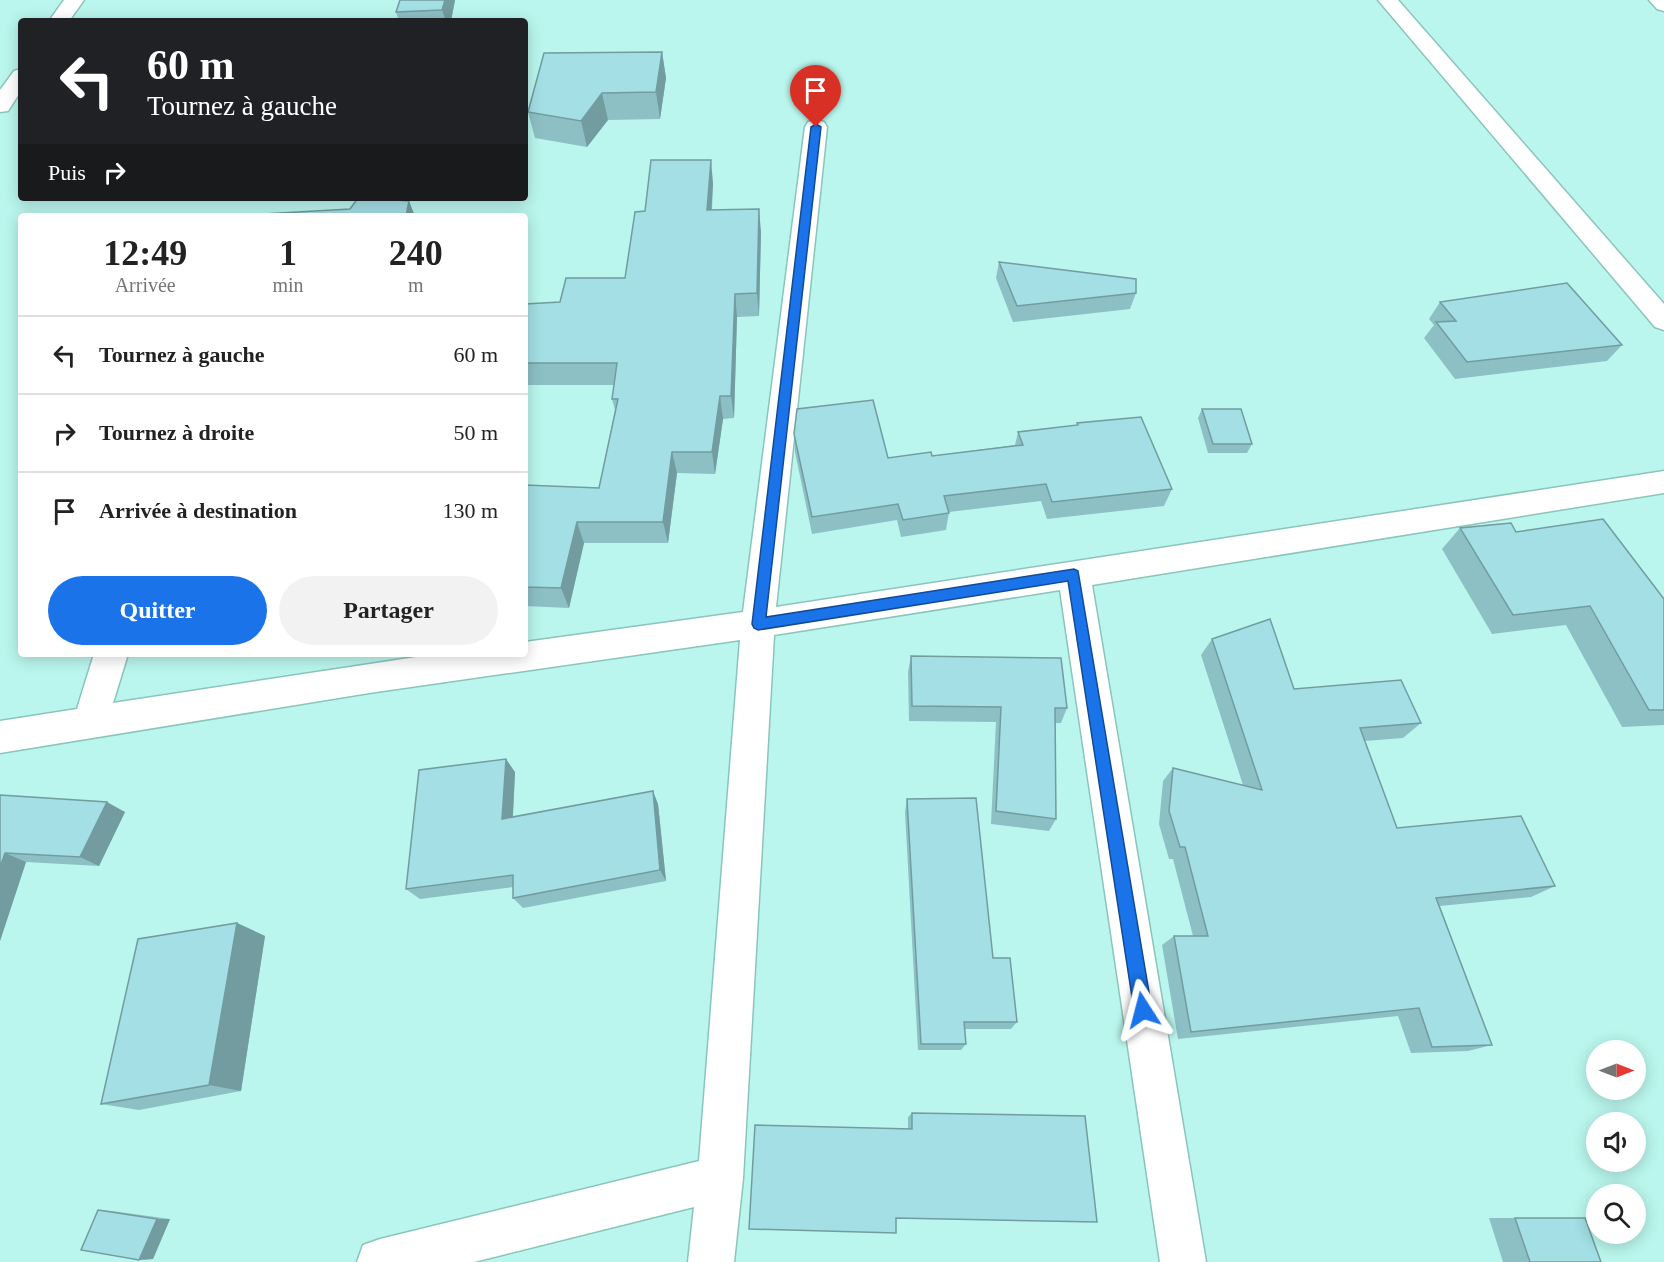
<!DOCTYPE html>
<html lang="fr">
<meta charset="utf-8">
<style>
body{margin:0;font-family:Georgia,serif;background:#f2f2f2;color:#222;height:100vh;display:flex;flex-direction:column;font-size:22px;white-space:nowrap}
*{box-sizing:border-box;margin:0}
p{font-size:20px;color:#767676}
.icon{flex:none;width:33px;height:33px;fill:none;stroke:currentColor;stroke-width:2;stroke-linecap:round;stroke-linejoin:round}
.map{position:relative;flex:1;overflow:hidden}
.side{position:absolute;left:18px;top:213px;width:510px;height:444px;display:flex;flex-direction:column;background:#fff;border-radius:6px;box-shadow:0 3px 15px #0003}
.side>*{flex:none}
.top-card{position:absolute;left:18px;top:18px;width:510px;height:183px;border-radius:6px;box-shadow:0 3px 15px #0003;background:#202124;color:#fff;overflow:hidden}
.needle{width:39px;rotate:90deg}
.tools{position:absolute;left:1586px;top:1040px;display:grid;gap:12px}
.tools a{display:grid;place-items:center;width:60px;height:60px;border-radius:50%;background:#fff;box-shadow:0 3px 15px #0003;font-size:30px}
.pin{position:absolute;display:grid;place-items:center;width:51px;height:51px;color:#fff;margin:-62px -26px;border-radius:50% 50% 50% 0;rotate:-45deg;box-shadow:0 0 6px #0007}
.pin .icon{rotate:45deg}
.me{position:absolute;width:66px;margin:-33px;rotate:351deg;stroke-linejoin:round;filter:drop-shadow(0 0 4px #0008)}
.turn{display:flex;align-items:center;gap:21px;height:126px;padding:0 30px;font-size:27px}
.turn .icon{width:78px;height:78px;stroke-width:2.5}
.turn b{display:block;font-size:42px;line-height:51px}
.then{display:flex;align-items:center;height:57px;padding:0 30px;background:#0003;gap:12px;font-size:22px}
.eta{display:flex;justify-content:space-evenly;align-items:center;height:102px;text-align:center}
.eta b{font-size:36px;font-weight:600;line-height:42px}
.cta{display:flex;gap:12px;margin-top:auto;padding:12px 30px}
.cta a{flex:1;height:69px;border-radius:36px;background:#1a73e8;color:#fff;font-size:24px;font-weight:600;line-height:69px;text-align:center}
.cta a+a{background:#f2f2f2;color:#222}
ul{padding:0;list-style:none}
li{display:flex;align-items:center;gap:18px;height:78px;padding:0 30px;border-top:2px solid #e0e0e0}
li div{flex:1}
li b{display:block;font-size:22px}
li em{font-style:normal}
.map>svg:first-child{display:block}
.lines{fill:none;stroke-linecap:round;stroke-linejoin:round}
.minor-casing{stroke:#8ac5bc;stroke-width:3}
.minor{fill:#fff;fill-rule:evenodd}
.wall{fill:#8cc0c5}
.shaded-wall{fill:#729ca0}
.building{fill:#a3dfe5;stroke:#729ca0;stroke-width:1.5}
.route{fill:#1a73e8;stroke:#114b97;stroke-width:1.5}
</style>
<div class="map">
<svg width="1664" height="1262" viewBox="0 0 1664 1262">
<rect width="100%" height="100%" fill="#baf6ed"/>
<g class="lines">
<g class="minor-casing">
<path id="minor" d="M64 0H84L69 21H49Z
M1378 0H1398L1664 304V330L1655 327Z
M1649 0H1664V11L1657 9Z
M21 69V91L8 111 0 112V90L14 71Z
M816 120 824 122 827 127 776 607 1664 471V493L1092 585 1206 1262H1160L1060 590 774 635 743 1178 734 1262H688L694 1207 474 1262H357L363 1245 380 1239 699 1161 740 640 369 693 0 753V721L77 709 94 654H128L113 703 436 654H525V642L743 612 805 127 808 122Z"/>
</g>
<use href="#minor" class="minor"/>
</g>
<path class="wall" d="M455 0 451 21H399L396 12Z
M662 52 666 78 660 119 608 120 587 147 535 138 528 112Z
M713 183 712 210 761 232 759 316 737 317 734 418 723 419 715 474 677 473 668 543H584L569 608 525 606V485L599 488 615 410 612 399 614 385H525V304L560 302 625 278Z
M999 262 1136 293 1130 309 1013 322 996 278Z
M1440 302 1622 345 1607 361 1455 379 1424 338 1434 325 1429 319Z
M1202 409 1252 444 1247 453H1208L1198 418Z
M1077 423 1172 489 1164 506 1047 519 1041 501 949 512 946 530 901 537 897 520 812 534 795 452 794 434 888 458 932 456 1015 445 1018 432 1077 425Z
M1460 528 1516 532 1664 599V725L1622 727 1566 625 1492 634 1442 549Z
M1212 639 1294 689 1421 723 1403 738 1365 741 1397 828 1555 886 1531 897 1440 906 1492 1045 1468 1051 1411 1053 1398 1016 1178 1039 1162 945 1174 936H1193L1173 859H1169L1159 824 1163 781 1173 768 1243 785 1201 655Z
M911 656 1067 708 1061 723H1055L1056 819 1049 831 991 824 996 722 909 721 908 672Z
M515 772 513 817 658 804 666 881 523 908 513 898V887L420 899 406 889Z
M0 795 125 812 99 866 26 862 0 941Z
M907 799 993 958 1017 1022 1011 1029H965L966 1044 961 1050H918L905 812Z
M237 923 265 936 241 1091 139 1110 101 1104Z
M912 1113 1085 1116 896 1218 749 1229 908 1129V1117Z
M98 1210 112 1211 170 1219 153 1259 139 1260Z
M1489 1218H1557L1601 1262H1503Z"/>
<path class="shaded-wall" d="M445 0H455L451 21H446L442 10Z
M662 52 666 78 660 119 656 92Z
M602 93 608 120 587 147 581 121Z
M711 160 713 183 710 233 707 210Z
M409 201 415 216H406Z
M759 209 761 232 759 316 757 293Z
M735 294 737 317 734 418 731 396Z
M720 396 723 419 715 474 712 452Z
M672 452 677 473 668 543 663 522Z
M577 522 584 543 569 608 561 588Z
M506 759 515 772 512 831 502 819Z
M653 791 658 804 666 881 660 870Z
M107 802 125 812 99 866 80 857Z
M5 853 26 862 0 941V867Z
M237 923 265 936 241 1091 209 1085Z
M157 1219H170L153 1259 139 1260Z"/>
<path class="building" d="M400 0H445L442 10 396 12Z
M662 52 656 92 602 93 581 121 528 112 544 53Z
M651 160H711L707 210 759 209 757 293 735 294 731 396H720L712 452H672L663 522H577L561 588 525 587V485L599 488 618 399H612L617 363H525V304L560 302 566 278H625L635 212 645 211Z
M358 198H372L409 201 406 216H227L350 209Z
M999 262 1136 279V293L1017 306Z
M1567 283 1622 345 1467 362 1436 322 1456 321 1440 302Z
M873 400 888 458 931 452 932 456 1023 445 1018 432 1078 425 1077 423 1141 417 1172 489 1052 502 1046 484 944 496 949 513 903 520 898 504 812 517 794 434 797 409Z
M1202 409H1241L1252 444H1213Z
M1603 519 1664 599V710H1649L1590 606 1513 615 1460 528 1511 523 1516 532Z
M1270 619 1294 689 1401 680 1421 723 1360 728 1397 828 1521 816 1555 886 1436 898 1492 1045 1432 1047 1419 1008 1191 1032 1174 936H1208L1185 847H1180L1169 811 1173 768 1262 790 1212 639Z
M911 656 1061 658 1067 708H1055L1056 819 996 811 1001 707 912 706Z
M506 759 502 819 653 791 660 870 513 898V875L406 889 419 770Z
M0 795 107 802 80 857 5 853 0 867Z
M976 798 993 958H1010L1017 1022H964L966 1044H921L907 799Z
M237 923 209 1085 101 1104 138 939Z
M912 1113 1085 1116 1097 1222 896 1218V1233L749 1229 755 1125 912 1129Z
M98 1210 157 1219 139 1260 81 1250Z
M1515 1218H1585L1601 1262H1530Z"/>
<path class="route" d="M816 124 821 127 766 617 1074 569 1078 571 1152 1010 1149 1016 1143 1019 1137 1016 1134 1010 1068 581 758 630 754 628 752 624 811 127Z"/>
</svg>
<div class="tools">
<a><svg class="needle" viewBox="-14 -14 28 28"><path d="M0-13l5 13h-10z" fill="#e53935"/><path d="M0 13l5-13h-10z" fill="#767676"/></svg></a>
<a><svg class="icon" aria-label="sound" viewBox="0 0 24 24"><path d="M4 9h4l5-4v14l-5-4H4zM17 9q2 3 0 6"/></svg></a>
<a><svg class="icon" aria-label="search" viewBox="0 0 24 24"><circle cx="10" cy="10" r="6"/><path d="M15 15l6 6"/></svg></a>
</div>
<div class="pin" style="left:816px;top:127px;background:#d93025"><svg class="icon" aria-label="arrive" viewBox="0 0 24 24"><path d="M6 21V4h12l-3 4 3 4H6"/></svg></div>
<svg class="me" style="left:1143px;top:1010px" viewBox="-20 -20 40 40"><path d="M0-17L14 15 0 8-14 15z" fill="#1a73e8" stroke="#fff" stroke-width="4"/></svg>
<div class="top-card">
<div class="turn"><svg class="icon" aria-label="left" viewBox="0 0 24 24"><path d="M17 20v-9H6M10 6l-5 5 5 5"/></svg><div><b>60 m</b>Tournez à gauche</div></div>
<div class="then">Puis<svg class="icon" aria-label="right" viewBox="0 0 24 24"><path d="M7 20v-9h11M14 6l5 5-5 5"/></svg></div>
</div>
<section class="side">
<div class="eta">
<div><b>12:49</b><p>Arrivée</p></div>
<div><b>1</b><p>min</p></div>
<div><b>240</b><p>m</p></div>
</div>
<ul>
<li><svg class="icon" aria-label="left" viewBox="0 0 24 24"><path d="M17 20v-9H6M10 6l-5 5 5 5"/></svg><div><b>Tournez à gauche</b></div><em>60 m</em></li>
<li><svg class="icon" aria-label="right" viewBox="0 0 24 24"><path d="M7 20v-9h11M14 6l5 5-5 5"/></svg><div><b>Tournez à droite</b></div><em>50 m</em></li>
<li><svg class="icon" aria-label="arrive" viewBox="0 0 24 24"><path d="M6 21V4h12l-3 4 3 4H6"/></svg><div><b>Arrivée à destination</b></div><em>130 m</em></li>
</ul>
<div class="cta"><a>Quitter</a><a>Partager</a></div>
</section>
</div>
